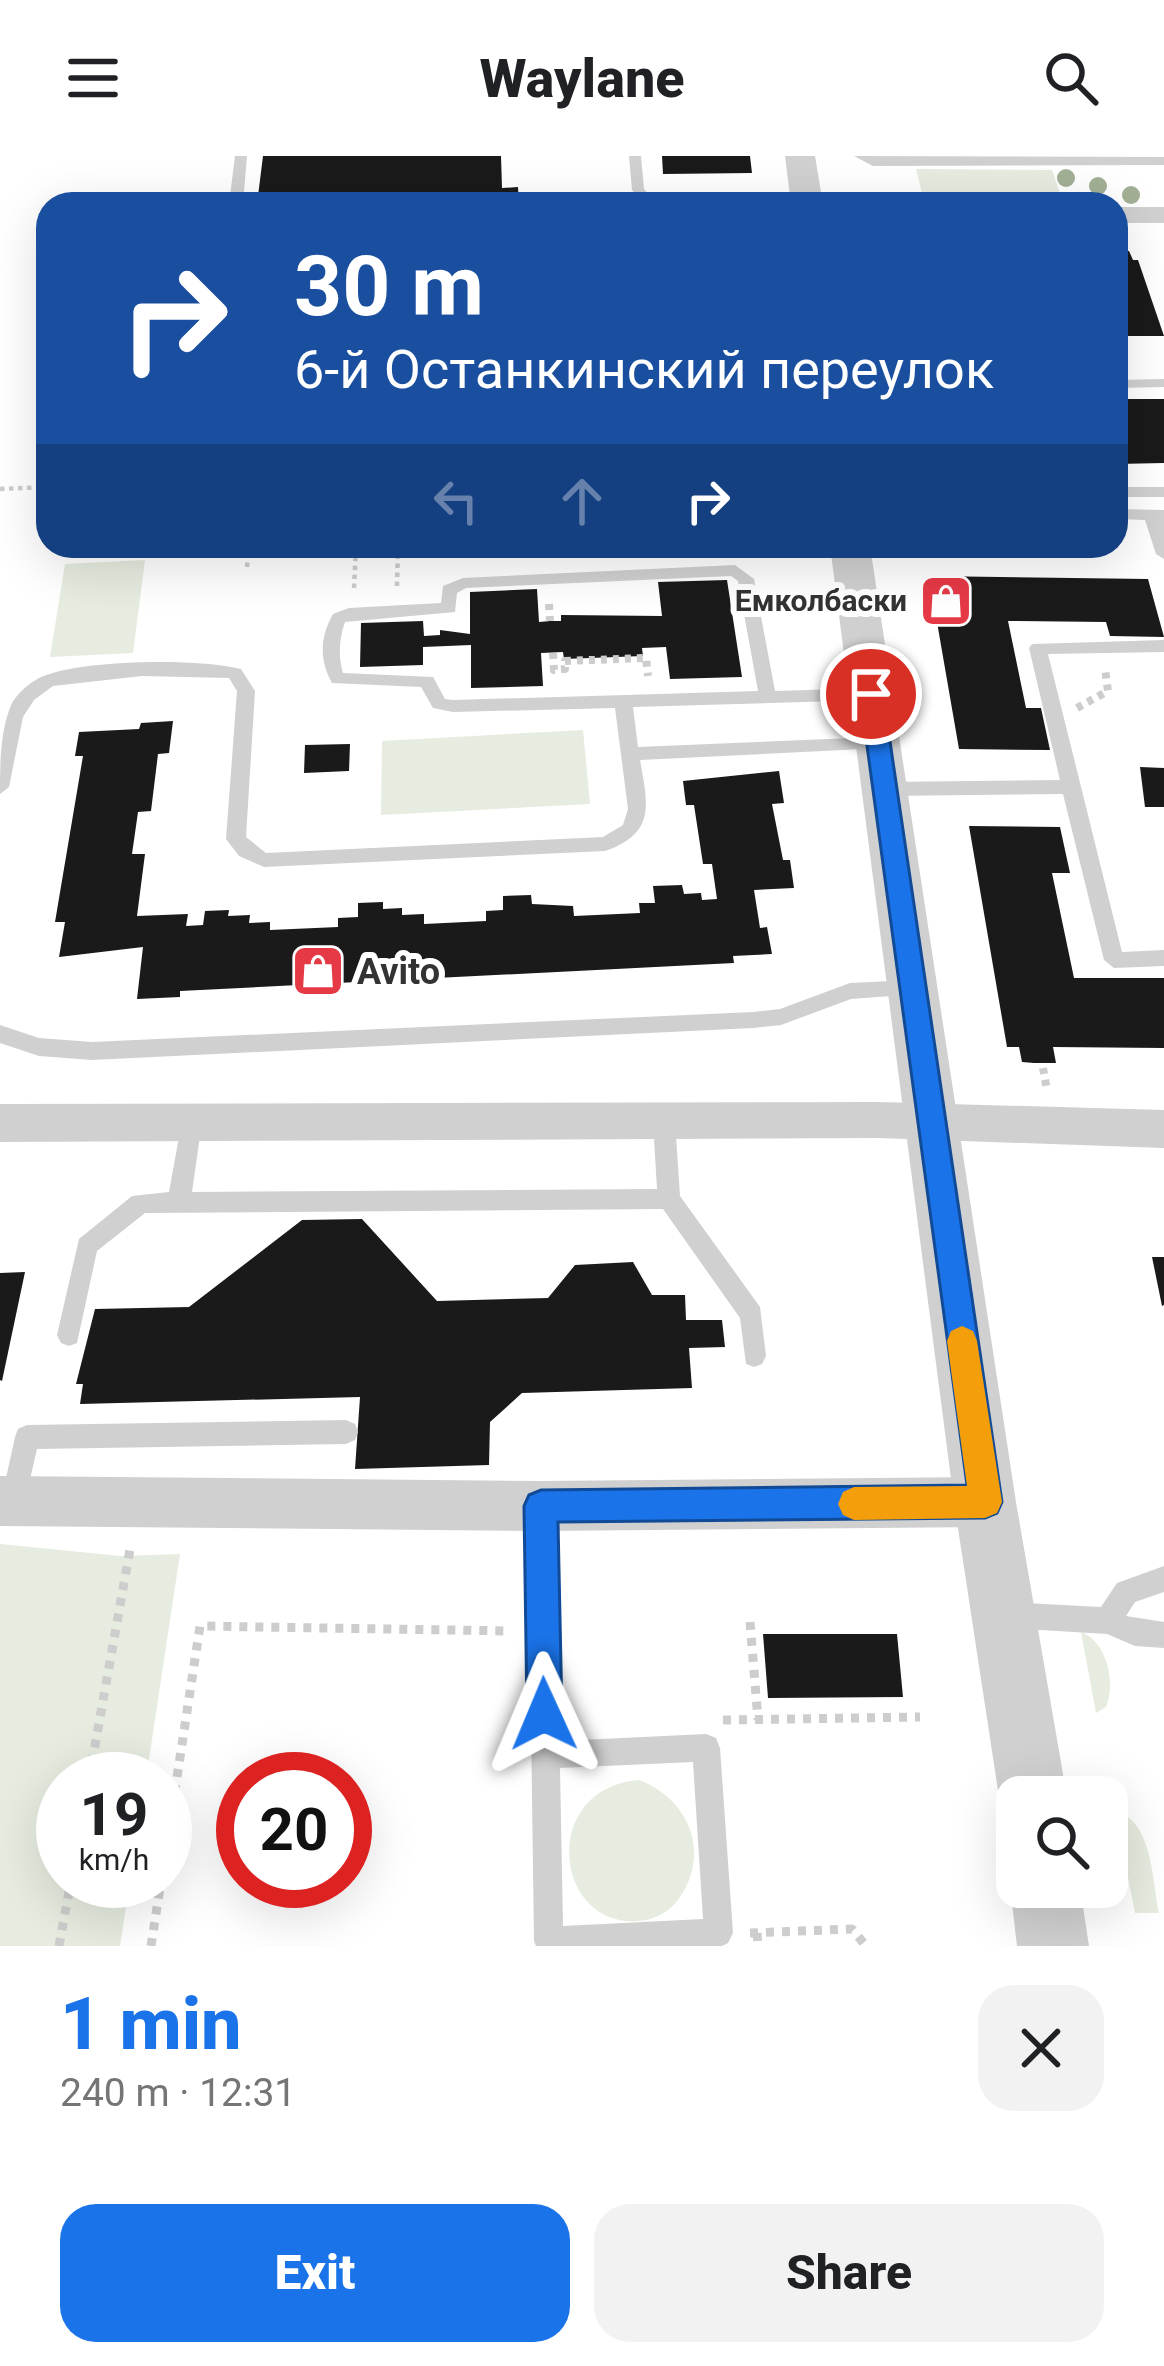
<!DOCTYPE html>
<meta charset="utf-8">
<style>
body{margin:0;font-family:Roboto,sans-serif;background:#f2f2f2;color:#202124;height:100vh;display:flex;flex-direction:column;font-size:45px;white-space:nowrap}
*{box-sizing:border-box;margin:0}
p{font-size:39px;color:#757577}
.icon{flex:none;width:66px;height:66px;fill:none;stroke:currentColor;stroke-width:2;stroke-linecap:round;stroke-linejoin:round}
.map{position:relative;height:1790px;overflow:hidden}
.panel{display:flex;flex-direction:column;background:#fff;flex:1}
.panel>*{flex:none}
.hud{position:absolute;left:36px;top:36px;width:1092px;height:366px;border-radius:36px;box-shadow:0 12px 48px #0002;background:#1a4fa0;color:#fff;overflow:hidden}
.buttons{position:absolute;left:996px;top:1620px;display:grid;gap:24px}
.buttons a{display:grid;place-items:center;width:132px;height:132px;border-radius:24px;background:#fff;box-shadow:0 12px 48px #0002;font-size:60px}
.speed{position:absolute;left:36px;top:1596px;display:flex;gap:24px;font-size:60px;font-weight:700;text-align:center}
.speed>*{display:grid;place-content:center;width:156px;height:156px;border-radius:50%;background:#fff;box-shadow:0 12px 48px #0002;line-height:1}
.speed small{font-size:30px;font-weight:400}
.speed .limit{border:18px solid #d22;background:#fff;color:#111}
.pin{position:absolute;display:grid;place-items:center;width:102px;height:102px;color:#fff;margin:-51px;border:6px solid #fff;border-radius:50%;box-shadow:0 3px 12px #0007}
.me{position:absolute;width:132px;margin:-66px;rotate:359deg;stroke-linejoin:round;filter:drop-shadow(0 0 9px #0008)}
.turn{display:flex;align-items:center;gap:42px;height:252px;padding:0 60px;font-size:54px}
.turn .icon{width:156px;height:156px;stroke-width:2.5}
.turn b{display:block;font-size:84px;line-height:102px}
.lanes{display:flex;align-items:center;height:114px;padding:0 60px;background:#0003;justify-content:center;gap:60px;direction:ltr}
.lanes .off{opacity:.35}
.round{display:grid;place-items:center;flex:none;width:126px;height:126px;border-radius:36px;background:#f2f2f2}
.headline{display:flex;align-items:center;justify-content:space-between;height:204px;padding:0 60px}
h1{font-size:72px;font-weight:800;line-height:90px;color:#1a73e8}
.button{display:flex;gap:24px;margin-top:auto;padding:24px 60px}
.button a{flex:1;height:138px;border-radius:36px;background:#1a73e8;color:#fff;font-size:48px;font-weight:800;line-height:138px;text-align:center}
.button a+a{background:#f2f2f2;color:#202124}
header{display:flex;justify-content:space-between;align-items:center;height:156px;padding:0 60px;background:#fff;font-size:54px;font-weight:800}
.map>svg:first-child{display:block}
.green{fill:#e6ecdf}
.building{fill:#1a1a1a}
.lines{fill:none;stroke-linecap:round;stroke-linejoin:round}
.path-far2{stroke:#cdcdcd;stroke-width:4.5;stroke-dasharray:4.5 4.5;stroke-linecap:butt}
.path-far1{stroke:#cdcdcd;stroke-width:8;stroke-dasharray:6 6;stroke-linecap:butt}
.path{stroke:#cdcdcd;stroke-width:9;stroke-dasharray:8 8;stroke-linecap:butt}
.service{fill:#d0d0d0;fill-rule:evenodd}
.minor{fill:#d0d0d0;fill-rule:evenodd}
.tertiary{fill:#d0d0d0;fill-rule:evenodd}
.tree{fill:#a2b095}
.route{fill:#1a73e8;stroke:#114b97;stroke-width:3}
.slow{fill:#f59e0b}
.labels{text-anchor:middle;stroke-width:12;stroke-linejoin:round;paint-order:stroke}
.far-poi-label{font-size:30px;font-weight:bold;fill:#333;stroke:#fff;text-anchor:end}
.poi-label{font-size:36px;font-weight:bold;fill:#333;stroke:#fff;text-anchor:start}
</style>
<header><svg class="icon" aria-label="menu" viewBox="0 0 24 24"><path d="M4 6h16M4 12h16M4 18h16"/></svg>Waylane<svg class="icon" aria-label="search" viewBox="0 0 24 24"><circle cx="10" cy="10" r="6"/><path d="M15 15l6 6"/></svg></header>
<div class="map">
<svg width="1164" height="1790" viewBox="0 0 1164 1790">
<rect width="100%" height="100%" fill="#fff"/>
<path class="green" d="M916 13 1052 14 1063 46 924 45Z
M145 404 133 497 50 501 65 408Z
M583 574 590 648 381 659 382 585Z
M0 1388 120 1400 180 1398 146 1623H63V1725H130L120 1790H0Z
M1081 1476C1107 1486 1116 1526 1106 1551L1096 1557Z
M639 1624C689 1643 712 1697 678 1744 669 1756 654 1764 639 1765 553 1772 539 1632 639 1624Z
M1115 1654C1153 1666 1152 1723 1159 1757H1135Z"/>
<path class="building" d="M263 0H501L502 32 518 31 519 48H257Z
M662 0H750L752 17 663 18Z
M1116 95H1129L1133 104H1138L1164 180H1116Z
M1116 243H1164V307L1116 308Z
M67 390H146V394L66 397Z
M929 420 1148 423 1164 481 1110 480 1106 466 1008 465 1026 552H1041L1050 594 959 593Z
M727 424 742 521 670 523 666 491 642 492 643 500 564 503 563 496 541 497 543 530 471 532V489L423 491V509L360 511 361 467 423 465 424 480 440 479V474L470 478V436L537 433 539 466 550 465H561V459L662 460 658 426Z
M173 565 169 597 158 598 151 655 138 656 132 698H145L137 760 188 758 186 770 203 769 205 755 229 754 228 760 250 759 249 767 270 766V774L338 771V762L358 761V747L383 746V753L402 752V759L424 758V768L486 765V755L503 754V740L531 739 532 748 573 750 574 760 640 757 639 747H655L653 730 682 729 684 738 701 737 702 744 717 743 712 708H703L694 649H686L683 625 779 615 784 647 772 648 783 704H790L794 732 754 734 760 772 767 771 772 798 733 800 734 807 180 835V841L137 843 143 791 59 801 65 766H55L83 600H75L79 576 139 573 141 567Z
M350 588 349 615 304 617 305 589Z
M1140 611 1164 612V651H1145Z
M969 670 1060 671 1070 717H1052L1074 822H1164V892L1053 891 1056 907H1034L1022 906 1019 891H1007Z
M362 1063 437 1145 548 1142 575 1109 633 1106 652 1139H685L686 1164H722L725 1191 689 1192 692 1232 522 1237 490 1266 489 1309 355 1313 360 1241 80 1248 83 1228H76L95 1153 189 1151 302 1064Z
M1152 1101H1164V1149L1162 1150Z
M25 1116 2 1225 0 1224V1117Z
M763 1478H897L903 1541 768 1542Z"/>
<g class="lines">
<path class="path-far2" d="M0 333 48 331
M247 411 249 390
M397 430 398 390
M354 432 356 391"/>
<path class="path-far1" d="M549 448 550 465
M553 497 554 514 565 513V505L646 502 648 520
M1077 552 1108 535 1105 513
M1043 912 1047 934"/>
<path class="path" d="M750 1466 758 1564
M723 1564 920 1561
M89 1623 131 1388
M165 1700 200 1470 511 1475
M750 1777 852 1773 866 1790
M757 1777 758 1790
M59 1790 71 1725
M151 1790 161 1725"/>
<path class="service" d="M235 0H247L243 48H229Z
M629 0H641L644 33 657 48H643L632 34Z
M854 0 1164 1V9L873 10Z
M1164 223V231L1116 232V224Z
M1116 331H1164V341H1116Z
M1116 353 1164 354V403L1156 398 1145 364 1116 363Z
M735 409 754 423 775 535 871 532 880 538 871 544 633 551 638 591 877 581 886 587 883 592 640 604C648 649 656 677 605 695L264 711 239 700 226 683 237 535 229 522 142 520 53 530 34 544 23 561 9 631 0 638C0 607 0 574 12 547 18 537 28 528 39 522 78 503 199 502 241 513L255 535 246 681 266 697 603 681 623 669 628 653 615 552 453 556 433 552 421 531 332 527C319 504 320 481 333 458L349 452 441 447 443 430 463 422ZM731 420 738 425 758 535 453 544 445 543 433 521 343 517C338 500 339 483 345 466L455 456 457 437 466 432Z
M1164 484V496L1048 498 1122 796 1164 794V810L1114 812 1104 804 1063 638 884 640 875 633 884 626 1060 624 1029 492 1032 488Z
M911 824 918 826 921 832 918 838 851 843 781 869 753 872 92 904 39 900 0 887V869L39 882 92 886 753 856 780 853 850 827Z
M664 956 672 958 675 965 680 1040 760 1151 766 1200 762 1208 754 1211 746 1208 740 1162 663 1053 145 1057 97 1095 77 1187 69 1190 61 1187 57 1179 79 1083 132 1040 169 1036 183 959 191 957 199 959 202 966 192 1036 657 1033 653 965 656 958Z
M346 1264 355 1268 358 1276 355 1284 346 1288 37 1293 23 1354 14 1358 5 1354 1 1345 15 1281 18 1273 27 1269Z
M541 1338 550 1342 554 1351 559 1585 706 1578 716 1582 720 1592 733 1777 728 1787 722 1790H536L534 1785 528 1351 532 1342ZM693 1606 703 1763 563 1770 560 1612Z
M1164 1410V1436L1135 1446 1126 1460 1164 1466V1492L1135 1490 1107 1478 1009 1472 1000 1468 996 1459 1000 1450 1009 1446 1101 1451 1117 1427Z"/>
<path class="minor" d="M1116 51H1164V67H1116Z
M879 946 1164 954V992L879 982 0 986V948Z
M0 1320 541 1325 985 1321 1003 1328 1010 1346 1003 1364 985 1371 541 1375 0 1370Z"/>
<path class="tertiary" d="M785 0H815L823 48H791Z
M830 390H870L1016 1346 1067 1641H1017V1668L1009 1665 999 1641 954 1346Z
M1017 1714V1731H1080L1089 1790H1017L1010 1731Z"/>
</g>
<g class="tree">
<circle cx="1066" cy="22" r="9"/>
<circle cx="1098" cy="30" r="9"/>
<circle cx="1131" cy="39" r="9"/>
</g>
<path class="route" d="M871 530 883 538 1002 1346 997 1357 985 1362 558 1366 562 1558 557 1570 544 1576 532 1570 527 1558 524 1350 529 1339 541 1334 967 1329 860 538Z"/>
<path class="slow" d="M962 1170 973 1175 977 1185 1002 1346 997 1357 985 1362 854 1364 843 1359 838 1348 843 1336 854 1331 967 1330 947 1185 951 1175Z"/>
<defs>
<g id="shop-square" transform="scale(2.7)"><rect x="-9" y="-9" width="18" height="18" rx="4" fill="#e63946" stroke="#fff"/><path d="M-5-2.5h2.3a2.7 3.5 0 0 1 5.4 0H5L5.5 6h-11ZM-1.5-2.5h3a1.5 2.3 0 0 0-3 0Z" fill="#fff"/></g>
</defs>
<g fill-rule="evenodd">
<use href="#shop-square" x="946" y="445"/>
<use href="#shop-square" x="318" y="815"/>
</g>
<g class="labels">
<g class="far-poi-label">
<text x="907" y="455">Емколбаски</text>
</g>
<g class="poi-label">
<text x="357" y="828">Avito</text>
</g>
</g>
</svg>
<div class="buttons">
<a><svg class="icon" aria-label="search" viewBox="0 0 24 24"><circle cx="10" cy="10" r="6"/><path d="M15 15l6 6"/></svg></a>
</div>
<div class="speed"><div>19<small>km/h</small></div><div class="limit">20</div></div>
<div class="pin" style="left:871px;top:538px;background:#d93025"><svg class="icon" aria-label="arrive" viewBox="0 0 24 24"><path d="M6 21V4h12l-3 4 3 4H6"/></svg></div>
<svg class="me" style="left:544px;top:1558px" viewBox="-20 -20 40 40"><path d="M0-17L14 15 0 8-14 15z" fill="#1a73e8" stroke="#fff" stroke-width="4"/></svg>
<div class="hud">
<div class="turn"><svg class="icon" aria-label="right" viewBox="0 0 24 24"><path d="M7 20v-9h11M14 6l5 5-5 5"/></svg><div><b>30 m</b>6-й Останкинский переулок</div></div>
<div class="lanes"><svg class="icon off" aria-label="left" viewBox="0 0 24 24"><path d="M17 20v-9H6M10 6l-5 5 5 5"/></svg><svg class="icon off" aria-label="ahead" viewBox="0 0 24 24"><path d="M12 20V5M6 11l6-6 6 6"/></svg><svg class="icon" aria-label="right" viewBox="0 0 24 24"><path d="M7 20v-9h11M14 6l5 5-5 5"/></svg></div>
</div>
</div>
<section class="panel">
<div class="headline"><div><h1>1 min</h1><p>240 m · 12:31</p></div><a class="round"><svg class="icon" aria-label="close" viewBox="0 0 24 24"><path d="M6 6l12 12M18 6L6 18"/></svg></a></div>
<div class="button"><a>Exit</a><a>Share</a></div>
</section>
